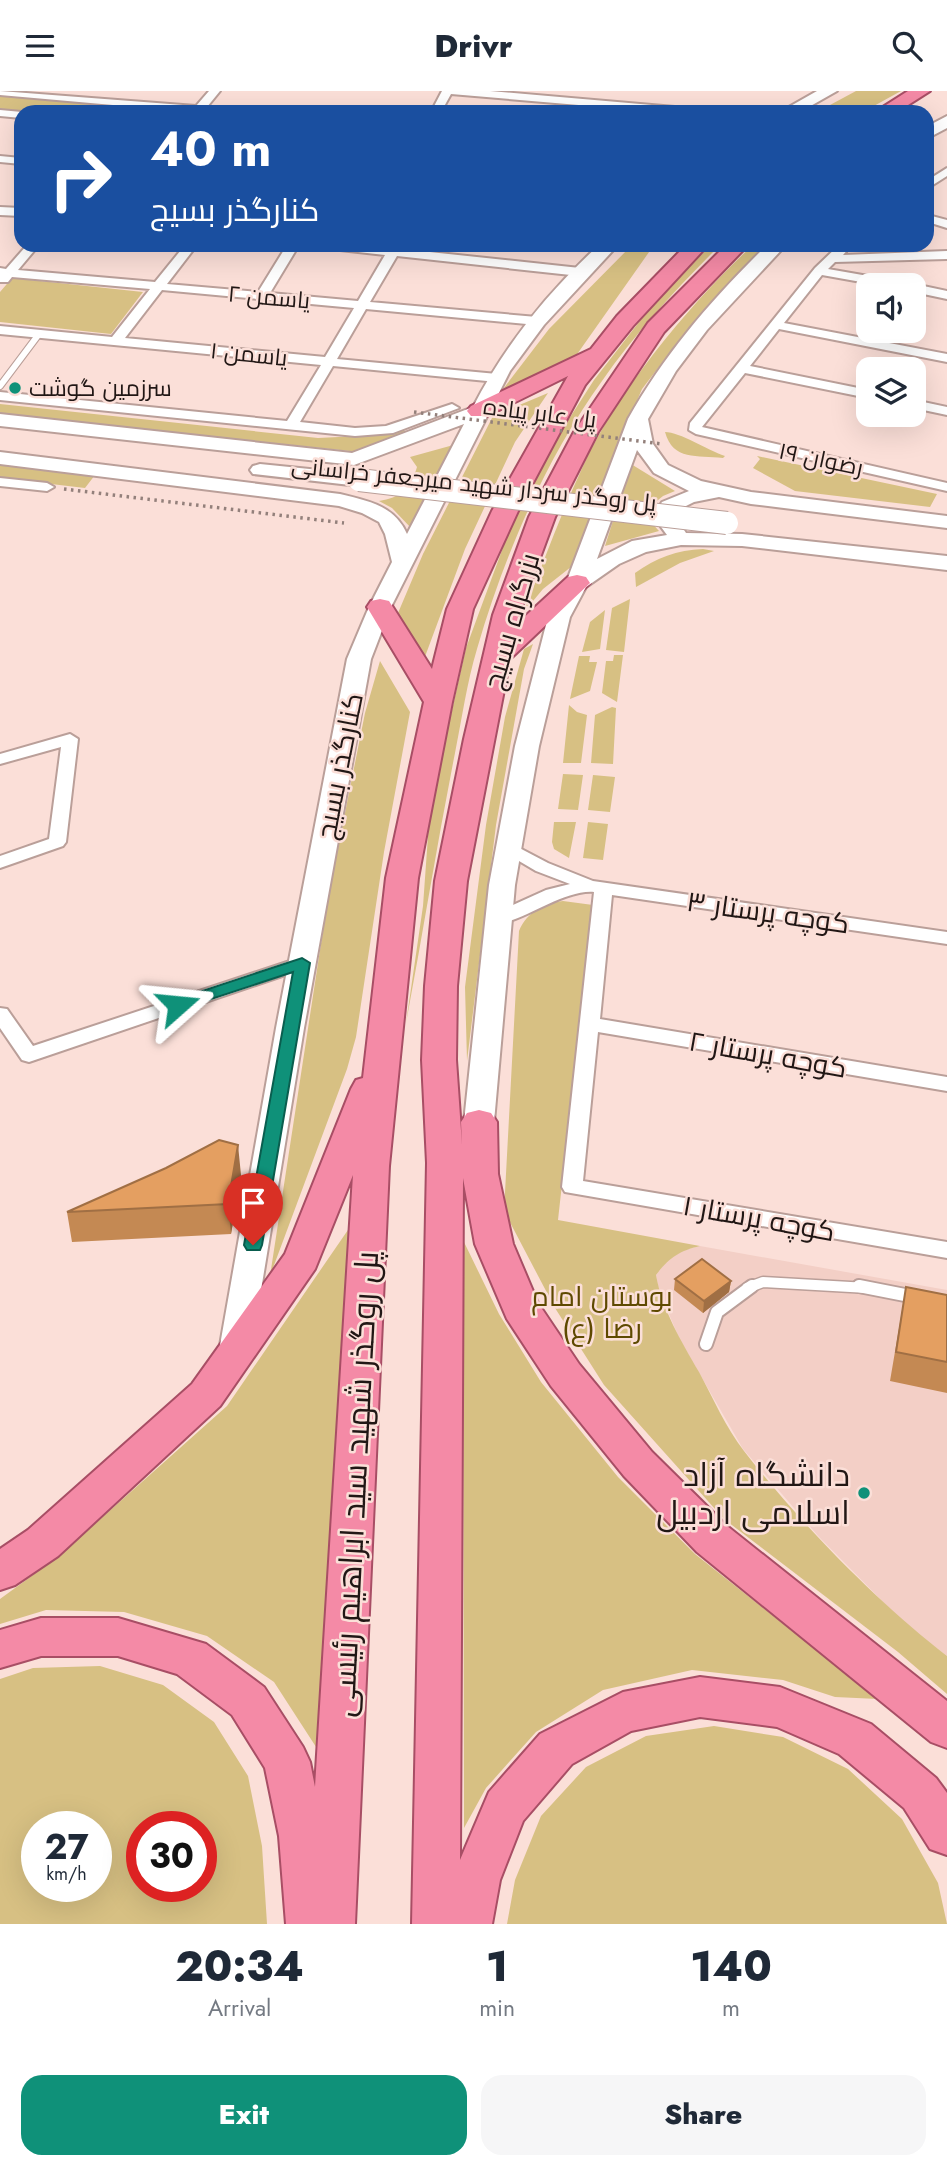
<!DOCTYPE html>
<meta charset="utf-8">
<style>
body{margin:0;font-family:Jost,Cairo,sans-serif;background:#f6f6f7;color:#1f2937;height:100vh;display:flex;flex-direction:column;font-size:26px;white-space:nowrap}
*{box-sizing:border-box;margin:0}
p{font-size:23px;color:#747a83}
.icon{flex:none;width:38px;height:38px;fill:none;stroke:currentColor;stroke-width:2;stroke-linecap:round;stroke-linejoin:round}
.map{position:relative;height:1833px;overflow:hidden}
.side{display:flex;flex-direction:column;background:#fff;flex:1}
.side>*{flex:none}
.banner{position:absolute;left:14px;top:14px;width:920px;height:147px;border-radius:21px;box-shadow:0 7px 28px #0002;background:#1a4fa0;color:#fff;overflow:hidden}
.tools{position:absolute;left:856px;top:182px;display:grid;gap:14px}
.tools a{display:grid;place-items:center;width:70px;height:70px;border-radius:14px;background:#fff;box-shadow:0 7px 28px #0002;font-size:35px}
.speed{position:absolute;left:21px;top:1720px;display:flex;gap:14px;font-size:35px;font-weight:700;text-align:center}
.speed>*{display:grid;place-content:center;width:91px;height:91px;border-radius:50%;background:#fff;box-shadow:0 7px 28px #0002;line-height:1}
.speed small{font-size:18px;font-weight:400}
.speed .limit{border:10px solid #d22;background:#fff;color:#111}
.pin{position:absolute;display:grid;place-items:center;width:60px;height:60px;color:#fff;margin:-72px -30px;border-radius:50% 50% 50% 0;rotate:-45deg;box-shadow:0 0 7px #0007}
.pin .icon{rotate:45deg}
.me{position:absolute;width:77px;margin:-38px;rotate:72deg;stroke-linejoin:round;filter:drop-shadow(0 0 5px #0008)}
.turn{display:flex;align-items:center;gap:24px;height:147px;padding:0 21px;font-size:32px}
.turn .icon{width:91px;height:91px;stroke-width:2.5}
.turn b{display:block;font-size:49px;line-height:60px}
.eta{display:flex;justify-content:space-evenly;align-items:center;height:119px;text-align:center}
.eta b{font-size:42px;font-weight:800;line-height:49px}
.cta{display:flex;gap:14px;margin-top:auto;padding:14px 21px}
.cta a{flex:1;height:80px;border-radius:21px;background:#0f9179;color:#fff;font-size:28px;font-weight:800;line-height:80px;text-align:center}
.cta a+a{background:#f6f6f7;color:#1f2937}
header{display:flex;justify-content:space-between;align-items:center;height:91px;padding:0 21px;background:#fff;font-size:32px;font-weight:800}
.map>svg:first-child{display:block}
.built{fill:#f3cfc6}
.green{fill:#d7c083;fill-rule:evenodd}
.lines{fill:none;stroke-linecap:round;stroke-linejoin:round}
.service-far2-casing{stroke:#ba9f99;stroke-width:8}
.service-far1-casing{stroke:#ba9f99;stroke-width:13}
.service-casing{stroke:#ba9f99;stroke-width:16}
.minor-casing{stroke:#ba9f99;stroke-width:4}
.secondary-casing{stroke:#ba9f99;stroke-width:4}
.trunk-casing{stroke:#a84e65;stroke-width:4}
.path{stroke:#93807b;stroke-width:3.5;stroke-dasharray:2.5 4.5;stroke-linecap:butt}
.service-far2{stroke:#fff;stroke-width:6}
.service-far1{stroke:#fff;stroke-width:10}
.service{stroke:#fff;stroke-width:12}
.minor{fill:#fff;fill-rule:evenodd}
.secondary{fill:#fff;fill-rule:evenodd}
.trunk{fill:#f48aa6;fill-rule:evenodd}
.secondary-bridge-casing{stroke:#ba9f99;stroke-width:24;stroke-linecap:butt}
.path-bridge{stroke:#93807b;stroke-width:3.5;stroke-dasharray:2.5 4.5;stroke-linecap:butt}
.secondary-bridge{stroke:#fff;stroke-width:22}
.wall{fill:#c48953}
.shaded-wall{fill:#a06f44}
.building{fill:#e49f61;stroke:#a06f44;stroke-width:2}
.route{fill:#0f9179;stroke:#0a5e4f;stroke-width:2}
.poi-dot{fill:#0f9179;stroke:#fbdfd8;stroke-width:2.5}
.labels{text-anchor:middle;stroke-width:5;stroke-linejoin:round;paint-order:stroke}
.far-street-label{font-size:23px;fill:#211715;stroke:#fbdfd8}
.far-poi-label{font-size:23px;fill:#211715;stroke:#fbdfd8;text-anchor:start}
.street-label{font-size:28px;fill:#211715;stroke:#fbdfd8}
.park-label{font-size:28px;fill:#5e4900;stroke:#fbdfd8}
.near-poi-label{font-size:33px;fill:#211715;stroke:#fbdfd8;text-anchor:end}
.near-street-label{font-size:33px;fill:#211715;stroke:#fbdfd8}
</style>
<header><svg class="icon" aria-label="menu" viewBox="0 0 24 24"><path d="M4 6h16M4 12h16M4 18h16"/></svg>Drivr<svg class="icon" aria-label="search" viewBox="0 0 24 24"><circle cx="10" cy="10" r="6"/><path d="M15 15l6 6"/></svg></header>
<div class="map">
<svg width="947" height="1833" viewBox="0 0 947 1833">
<rect width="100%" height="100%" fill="#fbdfd8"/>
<path class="built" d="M700 1155 947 1199V1565L905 1533 819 1446 743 1358 680 1249 659 1200 656 1184 668 1168 684 1159Z"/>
<path class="green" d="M856 0H901L863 21H817Z
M0 5 188 21 0 20Z
M632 154H654L573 269 497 306 549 238Z
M711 154H720C678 196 636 241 602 290 545 369 504 465 477 558 467 591 462 627 455 662 437 752 423 842 406 932L423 815 430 717 466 557 508 443 549 359 594 289 650 217Z
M753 154H767L688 238 642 298 613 366 576 472 543 498 523 522C543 473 561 422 584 373 618 299 693 209 753 154Z
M12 187 143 201 111 243 0 231V201Z
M548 302 515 351 465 458 423 571 398 522 423 463 493 325Z
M0 313 318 347 359 345 401 338 412 343 359 361 0 323Z
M665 341C680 341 707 359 725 365L723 367C697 364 673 370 665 341Z
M457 353 411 437 392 417 379 410C400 407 411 397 417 376L410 366Z
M757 365 937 403 930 416 795 400 753 377 760 368Z
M0 373 95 384 85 397 0 387Z
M631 373 675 400 663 405 648 417 649 429 659 440 605 455Z
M703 458 714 460 680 472 636 496 635 482C656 467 677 459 703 458Z
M630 508 624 561 606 559 612 517Z
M605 519 600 558 582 561 590 531Z
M533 553 524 578 496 734 467 970 465 896 486 734 505 626 524 558Z
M614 564H623L617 611 602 602 606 570H613Z
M579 565H590L589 571H597L590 600 570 608Z
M380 570 410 621 384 761 356 946 347 978 270 1185 328 807 365 622Z
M569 614 577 621 587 624 581 672H563Z
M612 616 616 617 613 673 591 672 595 624Z
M563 683 583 684 578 719 558 718Z
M593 684 615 686 610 721 588 719Z
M554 731H576L569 767 554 758 552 751Z
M588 731 608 733 603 769 583 767Z
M563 810 593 814 558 1129 700 1155C679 1160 669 1167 656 1184 662 1218 681 1250 699 1281 713 1307 726 1337 744 1360 799 1431 876 1510 947 1565V1603L898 1561 724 1428 604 1294 555 1217 504 1120 519 840C527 821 544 812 563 810Z
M350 1136 318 1659 274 1591 207 1545 124 1521 46 1519 0 1533V1508L59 1465 227 1315Z
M463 1149 499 1223 541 1291 618 1386 695 1463 878 1608 835 1606 783 1589 692 1579 603 1599 536 1641 486 1697 464 1737Z
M100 1575 163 1594 214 1631 248 1685 262 1755 267 1833H0V1588L33 1577ZM37 1736H96V1796H37ZM142 1736H201V1796H142Z
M714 1635 783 1646 848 1678 902 1728 938 1792 947 1833H507L515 1789 541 1725 586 1676 646 1645Z"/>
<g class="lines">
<g class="service-far2-casing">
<path id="service-far2" d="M0 295 39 243"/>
</g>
<g class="service-far1-casing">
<path id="service-far1" d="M747 1197 763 1191 868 1197"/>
</g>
<g class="service-casing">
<path id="service" d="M859 1195 915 1206
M706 1253 717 1221 752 1195"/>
</g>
<g class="minor-casing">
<path id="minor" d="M0 0 196 15 209 0H220L207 16 229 18 234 21H192L0 4Z
M442 0H490L698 18 703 21H661L451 3 441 21H431Z
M0 19 22 21 21 27 0 25Z
M0 65 21 67V73L0 71Z
M947 77V85L928 97V89Z
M0 116 21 117V125L0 124Z
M928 124 947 129V137L928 131Z
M27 154H39L18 179 155 191 185 154H197L167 193 258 201 287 154H299L270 202 358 210 385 164 331 158 325 154H364L580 177 586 181 580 185 397 165 370 211 537 226 543 230 537 234 366 218 337 268 497 283 504 287 497 291 333 275 300 331 355 337 386 335 452 313 459 317 393 342 355 345 0 309V301L287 330 321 274 0 243V235L112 246 150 198 12 186 8 191H0V177L6 178ZM162 199 354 217 325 266 125 247Z
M839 154H852L843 164 947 160V168L835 171 828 178 897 190 903 194H878L822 184 784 232 947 263V271L779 238 750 275 868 299V307L745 282 702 336 947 392V400L696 343 689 339 690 332 815 177Z
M914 193 947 200V208L914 201V194H910Z
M914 309 947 316V324L914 317Z
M0 387 47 392 54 396 47 400 0 395Z
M70 643 78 648 66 751 63 755 0 777V765L49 748 61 656 0 673V663Z
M508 751 548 772 593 790 947 841V853L612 804 600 928 947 986V1000L598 941 583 1090 947 1151V1167L565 1101 562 1096 594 801C561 798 514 838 491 832L489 828 491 824 546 799 570 793 536 780 502 760 499 756Z
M302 866 309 868 311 872 309 876 29 971 22 969 0 937V917L7 918 33 955Z"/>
</g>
<g class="secondary-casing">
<path id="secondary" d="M817 0H837L800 21H780Z
M947 25V37L928 47V35Z
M599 154H618L544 234 510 280 391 516 371 568 304 937 251 1260 247 1269 235 1273 223 1269 219 1260 276 937 347 568 369 516 392 471 385 443 379 431 362 422 339 415 0 373V361L340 403C368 410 394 414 407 443L464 333 354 374 0 335V323L352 362 473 316C505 254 548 201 599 154Z
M767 154H786L707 239 676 280 648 328 653 353 668 374 701 390 751 401 947 425V437L751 413 719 406 694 411 678 419 675 425 686 442 742 443 947 465V479L742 455 681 454 646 461 619 473 586 496 570 526 539 655 515 794 494 1031 489 1038 479 1041 469 1038 464 1031 489 794 515 655 548 526 566 492 628 328C665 262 713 207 767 154ZM637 359 654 382 689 400 662 411 653 425 667 444 632 450 597 468Z
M260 373 359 383 366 385 369 389 366 393 359 395 253 383 250 379 253 375Z"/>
</g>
<g class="trunk-casing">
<path id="trunk" d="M908 0H930L897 21H875Z
M686 154H708L633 235 585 294 518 420 473 518 452 611 418 787 389 1075 355 1833H286L279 1745 265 1677 232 1624 177 1583 118 1565H41L0 1577V1539L41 1527H118L206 1553 264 1596 303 1656 310 1671 315 1696 353 1084 315 1178 220 1315 58 1465 15 1494 0 1499V1458L28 1439 192 1293 285 1163 351 998 356 989 363 987 386 787 424 611 367 516 371 510 380 508 389 510 432 578 447 518 492 420 568 285 487 325H471L467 320 471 315 591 258 617 225Z
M726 154H748L664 241 598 341 555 426 519 524 518 532 568 486 577 484 586 486 590 492 510 568 467 790 457 895 456 969 462 1054 461 1031 467 1022 479 1019 491 1022 497 1031 498 1083 513 1153 538 1212 579 1273 652 1361 727 1435 947 1610V1657L931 1651 697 1461 624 1385 551 1295 507 1228 475 1153 463 1087 460 1769 489 1701 540 1643 623 1601 700 1586 780 1596 871 1633 936 1687 947 1702V1764L930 1758 904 1717 839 1663 777 1636 700 1626 631 1640 572 1673 523 1730 500 1789 492 1833H412L427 1072 422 969 425 895 435 790 464 648 493 524 529 426 574 341 648 232Z"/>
</g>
<path class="path" d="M64 398 344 432"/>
<use href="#service-far2" class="service-far2"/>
<use href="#service-far1" class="service-far1"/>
<use href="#service" class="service"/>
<use href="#minor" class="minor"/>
<use href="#secondary" class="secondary"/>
<use href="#trunk" class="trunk"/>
<g class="secondary-bridge-casing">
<path id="secondary-bridge" d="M359 389 727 432"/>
</g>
<path class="path-bridge" d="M414 321 662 353"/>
<use href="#secondary-bridge" class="secondary-bridge"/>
</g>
<path class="wall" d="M241 1084 231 1143 72 1151 67 1121Z
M675 1188 731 1190 729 1201 703 1222 674 1199Z
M906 1196 947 1204V1302L890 1290Z"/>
<path class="shaded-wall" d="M238 1054 241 1084 231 1143 228 1113Z
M731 1190 729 1201 703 1222 704 1210Z"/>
<path class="building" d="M219 1049 238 1054 228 1113 67 1121 166 1077Z
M702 1168 731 1190 704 1210 675 1188Z
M906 1196 947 1204V1271L896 1261Z"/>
<path class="route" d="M302 867 310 872 262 1154 260 1159H247L244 1154 293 881 178 919 170 914 172 910Z"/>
<g class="poi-dot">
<circle cx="15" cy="297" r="7"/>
<circle cx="864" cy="1402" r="7"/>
</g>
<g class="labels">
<g class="far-street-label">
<text transform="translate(269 206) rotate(5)" y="8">یاسمن ۲</text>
<text transform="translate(249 263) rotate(6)" y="8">یاسمن ۱</text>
<text transform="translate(540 322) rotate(7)" y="8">پل عابر پیاده</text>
<text transform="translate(821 368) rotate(12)" y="8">رضوان ۱۹</text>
<text transform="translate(474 393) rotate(6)" y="8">پل روگذر سردار شهید میرجعفر خراسانی</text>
</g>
<g class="far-poi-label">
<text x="29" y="305">سرزمین گوشت</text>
</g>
<g class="street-label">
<text transform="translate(511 530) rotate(-74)" y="10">بزرگراه بسیج</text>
<text transform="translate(339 675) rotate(-79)" y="10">کنارگذر بسیج</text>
<text transform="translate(768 821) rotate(8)" y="10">کوچه پرستار ۳</text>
<text transform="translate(768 963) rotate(10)" y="10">کوچه پرستار ۲</text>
<text transform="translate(759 1127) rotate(10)" y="10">کوچه پرستار ۱</text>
</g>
<g class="park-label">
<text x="602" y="1215">بوستان امام<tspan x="602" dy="32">رضا (ع)</tspan></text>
</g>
<g class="near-poi-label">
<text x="850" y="1395">دانشگاه آزاد<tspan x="850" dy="38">اسلامی اردبیل</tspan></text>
</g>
<g class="near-street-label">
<text transform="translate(354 1393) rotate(-87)" y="12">پل روگذر شهید سید ابراهیم رئیسی</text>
</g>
</g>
</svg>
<div class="tools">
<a><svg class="icon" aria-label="sound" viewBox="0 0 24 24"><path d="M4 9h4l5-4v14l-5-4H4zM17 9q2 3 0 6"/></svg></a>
<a><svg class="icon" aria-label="layers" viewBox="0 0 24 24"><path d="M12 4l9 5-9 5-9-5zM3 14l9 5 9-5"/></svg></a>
</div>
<div class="speed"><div>27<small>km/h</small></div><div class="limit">30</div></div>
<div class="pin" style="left:253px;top:1154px;background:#d93025"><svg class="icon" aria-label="arrive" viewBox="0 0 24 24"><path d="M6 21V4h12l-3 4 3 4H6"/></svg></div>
<svg class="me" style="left:178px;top:914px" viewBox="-20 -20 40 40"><path d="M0-17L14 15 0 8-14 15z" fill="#0f9179" stroke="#fff" stroke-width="4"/></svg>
<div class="banner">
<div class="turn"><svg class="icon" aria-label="right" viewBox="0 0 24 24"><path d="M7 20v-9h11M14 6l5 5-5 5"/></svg><div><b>40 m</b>کنارگذر بسیج</div></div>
</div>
</div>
<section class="side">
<div class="eta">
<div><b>20:34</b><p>Arrival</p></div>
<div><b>1</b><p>min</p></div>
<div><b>140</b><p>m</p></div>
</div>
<div class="cta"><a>Exit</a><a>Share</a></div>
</section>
